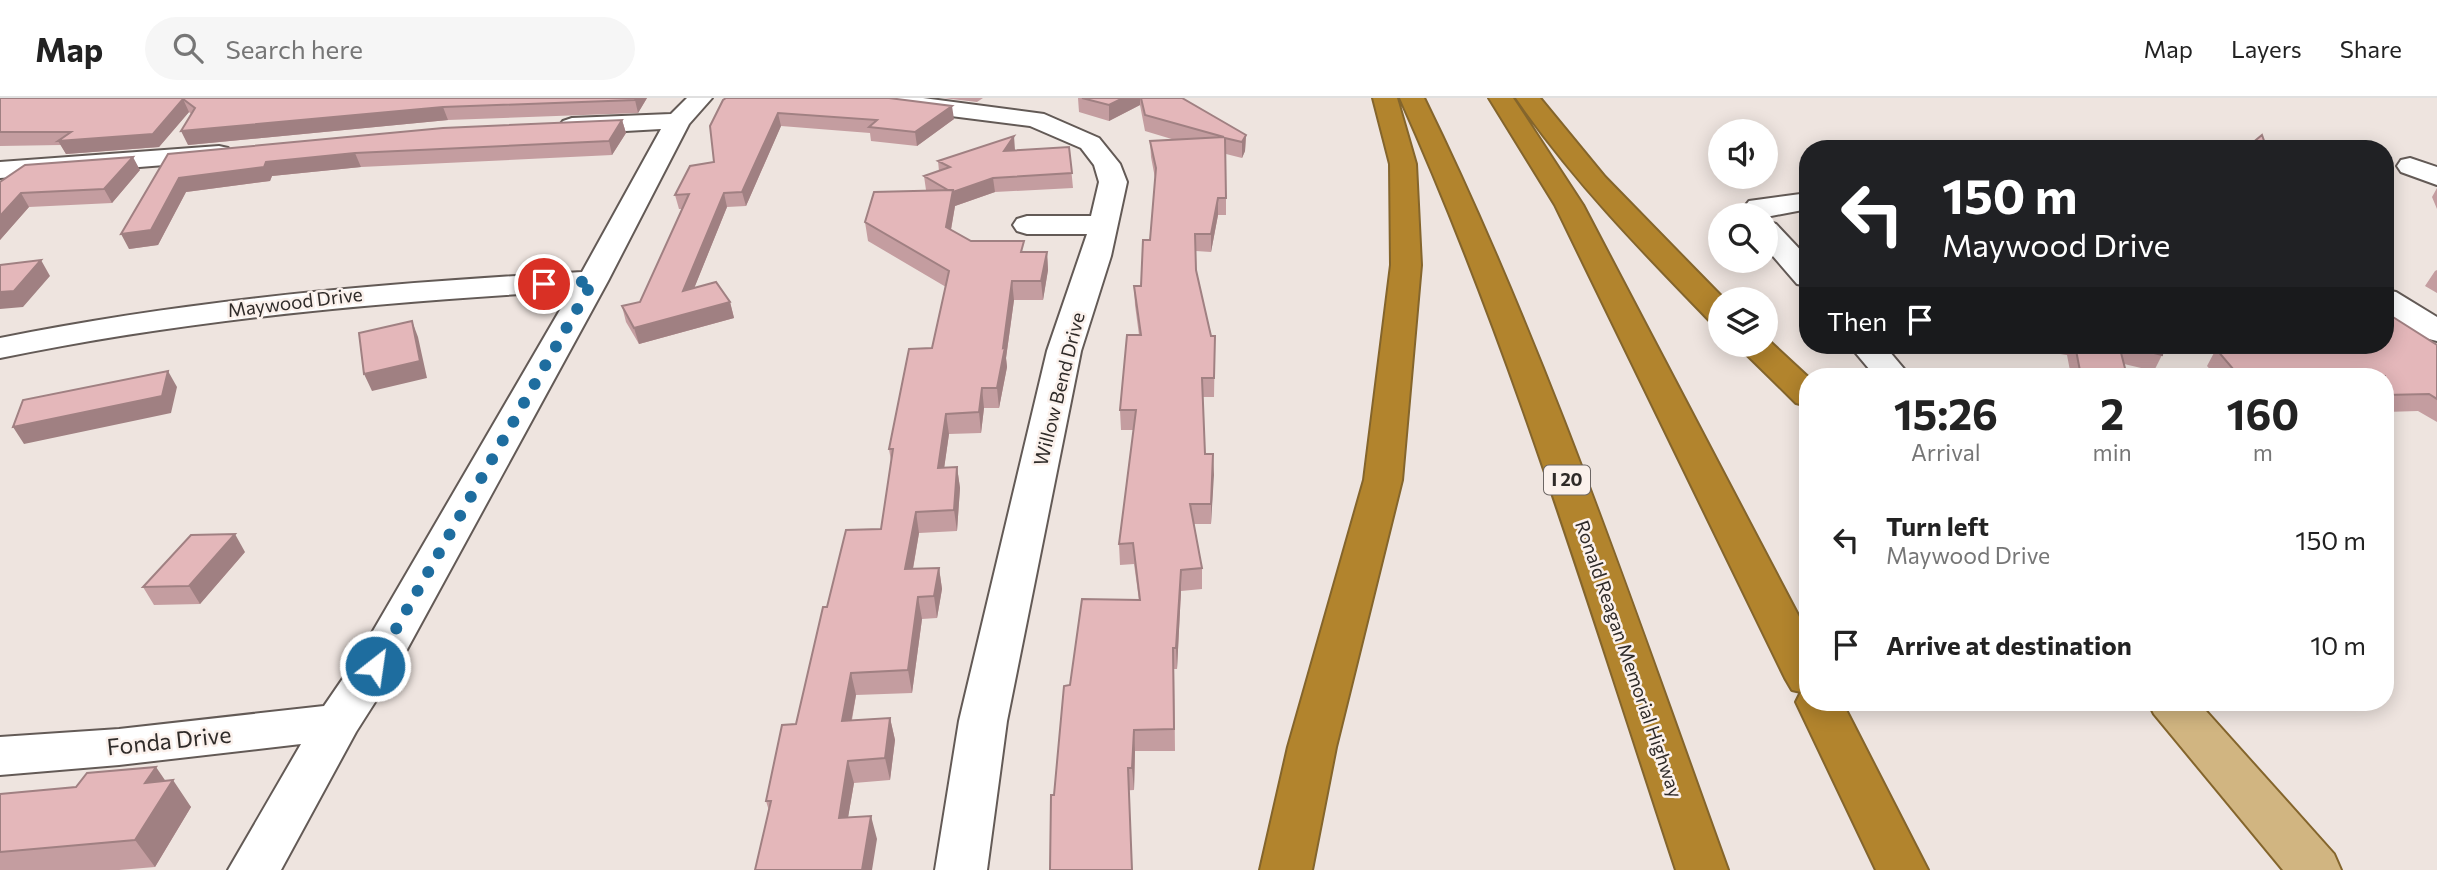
<!DOCTYPE html>
<style>
body{margin:0;font-family:Commissioner,sans-serif;background:#f6f6f6;color:#222;height:100vh;display:flex;flex-direction:column;font-size:26px;white-space:nowrap}
*{box-sizing:border-box;margin:0}
p{font-size:23px;color:#767676}
.icon{flex:none;width:38px;height:38px;fill:none;stroke:currentColor;stroke-width:2;stroke-linecap:round;stroke-linejoin:round}
.map{position:relative;flex:1;overflow:hidden}
.details{position:absolute;left:1799px;top:270px;width:595px;height:343px;display:flex;flex-direction:column;background:#fff;border-radius:28px;box-shadow:0 4px 18px #0003}
.details>*{flex:none}
.guide{position:absolute;left:1799px;top:42px;width:595px;height:214px;border-radius:28px;box-shadow:0 4px 18px #0003;background:#202124;color:#fff;overflow:hidden}
.fabs{position:absolute;left:1708px;top:21px;display:grid;gap:14px}
.fabs a{display:grid;place-items:center;width:70px;height:70px;border-radius:50%;background:#fff;box-shadow:0 4px 18px #0003;font-size:35px}
.pin{position:absolute;display:grid;place-items:center;width:60px;height:60px;color:#fff;margin:-30px;border:4px solid #fff;border-radius:50%;box-shadow:0 2px 7px #0007}
.me{position:absolute;width:77px;margin:-38px;rotate:30deg;stroke-linejoin:round;filter:drop-shadow(0 0 5px #0008)}
.turn{display:flex;align-items:center;gap:24px;height:147px;padding:0 28px;font-size:32px}
.turn .icon{width:91px;height:91px;stroke-width:2.5}
.turn b{display:block;font-size:49px;line-height:60px}
.then{display:flex;align-items:center;height:66px;padding:0 28px;background:#0003;gap:14px;font-size:26px}
.eta{display:flex;justify-content:space-evenly;align-items:center;height:119px;text-align:center}
.eta b{font-size:42px;font-weight:700;line-height:49px}
ul{padding:0;list-style:none}
li{display:flex;align-items:center;gap:21px;height:105px;padding:0 28px}
li div{flex:1}
li b{display:block;font-size:26px}
li em{font-style:normal}
header{display:flex;align-items:center;gap:42px;box-sizing:border-box;height:98px;padding:0 35px;background:#fff;border-bottom:2px solid #e0e0e0}
header strong{font-size:33px}
nav{display:flex;gap:38px;margin-inline-start:auto;font-size:24px}
.search{width:490px;height:63px;background:#f6f6f6;display:flex;align-items:center;gap:18px;box-sizing:border-box;padding:0 24px;border-radius:38px;color:#767676;font-size:26px}
.map>svg:first-child{display:block}
.lines{fill:none;stroke-linecap:round;stroke-linejoin:round}
.minor-casing{stroke:#635a56;stroke-width:4}
.major-casing{stroke:#84652c;stroke-width:4}
.highway-casing{stroke:#84652c;stroke-width:4}
.minor{fill:#fff;fill-rule:evenodd}
.major{fill:#d1b581;fill-rule:evenodd}
.highway{fill:#b2842d;fill-rule:evenodd}
.wall{fill:#c49da0}
.shaded-wall{fill:#a08082}
.building{fill:#e4b7ba;stroke:#a08082;stroke-width:2}
.route{stroke:#1e6d9f;stroke-width:12;stroke-dasharray:0 21.6}
.labels{text-anchor:middle;stroke-width:5;stroke-linejoin:round;paint-order:stroke}
.shield{fill:#fbf1ec;stroke:#6c6664;stroke-width:2}
.shield-label{font-size:18px;font-weight:bold;fill:#2f2b29}
.street-label{font-size:19px;fill:#2f2b29;stroke:#fbf1ec}
.near-street-label{font-size:23px;fill:#2f2b29;stroke:#fbf1ec}
</style>
<header>
<strong>Map</strong>
<div class="search"><svg class="icon" aria-label="search" viewBox="0 0 24 24"><circle cx="10" cy="10" r="6"/><path d="M15 15l6 6"/></svg>Search here</div>
<nav><a>Map</a><a>Layers</a><a>Share</a></nav>
</header>
<div class="map">
<svg width="2437" height="772" viewBox="0 0 2437 772">
<rect width="100%" height="100%" fill="#eee4df"/>
<g class="lines">
<g class="minor-casing">
<path id="minor" d="M687 0H712L689 26 608 183 398 568 356 634 281 772H228L301 646 119 667 0 677V639L119 631 324 608 359 557 571 193C379 204 189 221 0 260V240C193 201 386 185 582 174L661 31 572 36 563 33 559 28 563 23 572 20 671 16Z
M852 0H923L1044 16 1099 40 1120 66 1127 84 1111 158 1081 253 1007 623 987 772H935L959 623 1047 253 1087 136H1027L1017 133 1013 127 1017 121 1027 118H1091L1099 84 1094 67 1081 50 1030 28 864 7 856 5Z
M219 48 228 50 232 56 228 62 0 80V64Z
M2410 60 2437 69V87L2401 74 2397 68 2401 62Z
M1808 95V111L1766 119 1738 117 1749 103Z
M1766 123 1776 126 1808 160V188L1797 186 1766 150Z
M2385 192 2396 194 2437 219V243L2425 240 2385 215Z
M1849 247H1884L1910 278H1875Z"/>
</g>
<g class="major-casing">
<path id="major" d="M2148 604H2198L2334 756 2341 772H2283L2154 616Z"/>
</g>
<g class="highway-casing">
<path id="highway" d="M1373 0H1397L1416 66 1421 167 1402 382 1336 649 1312 772H1260L1288 649 1364 382 1391 167 1390 66Z
M1400 0H1424C1546 249 1634 512 1728 772H1676C1590 512 1512 250 1400 0Z
M1489 0H1513L1583 107 1808 536V604H1842L1928 772H1876L1796 604 1801 594 1792 592 1785 580 1555 107Z
M1516 0H1540L1605 79 1724 201H1720V225L1709 222C1640 151 1572 81 1516 0Z
M1766 240 1808 279V308L1796 305 1737 247H1766Z"/>
</g>
<use href="#minor" class="minor"/>
<use href="#major" class="major"/>
<use href="#highway" class="highway"/>
</g>
<path class="wall" d="M0 0H647L638 15 448 22 188 47 191 16 189 14 159 49 66 56 61 47 0 48Z
M726 0 954 21 917 48 871 43 870 35 781 28 746 108 727 109 694 190 730 204 734 220 639 246 626 224 622 208 640 204 683 111H679L675 97 714 64Z
M943 0H983L977 4Z
M1078 0H1182L1246 37 1245 53 1242 60 1226 56V117H1218L1211 154 1196 153V172L1211 238H1215L1214 299H1203L1205 356H1213L1211 426H1194L1202 470V491L1181 493 1177 571H1174L1175 653H1135L1134 692 1054 697 1070 587 1139 502 1134 466 1120 467 1119 446 1134 332H1121L1120 312 1139 237 1135 207 1134 188H1141L1150 142 1155 80 1151 59 1150 43 1175 42 1145 33 1140 7 1109 23 1079 14Z
M622 22 626 35 612 57 361 69 272 78 270 83 186 94 158 147 129 151 168 56Z
M1069 49 1073 90 995 94 955 108 951 132 971 143 1025 154H1047L1048 172 1043 202H1014L1006 260 1007 269 999 310H984L981 335 949 336 944 370 957 369 960 390 957 433 919 435 913 471 939 470 942 491 937 520 922 521 912 595 856 597 852 622 890 620 895 642 890 682 854 685 848 719 877 741 769 713 766 703 796 626 827 509 881 431 891 363 889 351 932 250 946 189 868 143 865 124 926 92 924 78 939 73 938 63 1015 52Z
M140 72 112 105 29 109 0 142V84Z
M2437 90V111L2432 99Z
M2437 172V195L2425 188 2435 173Z
M2001 247H2164L2162 257 2154 273 2124 266 2127 278H2071L2067 257Z
M2336 247H2437V324L2418 313 2385 314V278H2216L2207 268 2216 251Z
M245 454 200 506 154 507 143 489Z
M165 683 191 709 155 769 119 772H0V696Z"/>
<path class="shaded-wall" d="M636 0H647L638 15 635 2Z
M1123 0H1140V7L1109 23V7Z
M183 1 189 14 159 49 66 56 58 43Z
M952 8 954 21 917 48 915 34Z
M443 9 448 22 188 47 181 33Z
M778 15 781 28 746 108 742 94Z
M622 22 626 35 612 57 609 43Z
M1246 37 1245 53 1242 60V44Z
M1014 38 1015 52 1004 53Z
M355 55 361 69 272 78 270 83 186 94 158 147 129 151 121 136 179 80 266 64Z
M133 59 140 72 112 105 104 91Z
M993 80 995 94 955 108 948 148 946 129 952 94Z
M21 95 29 109 0 142V118Z
M724 95 727 109 687 208 683 193Z
M1218 100V117L1211 154V136Z
M1047 154 1048 172 1043 202 1041 183Z
M41 162 50 178 23 209 0 211V194Z
M1012 183 1014 202 1006 260 1007 269 999 310 997 290Z
M730 204 734 220 639 246 634 230Z
M412 223 418 239 427 280 372 293 364 276Z
M168 273 177 289 171 315 24 346 13 329Z
M982 290 984 310 981 335 979 314Z
M946 316 949 336 941 392 938 370Z
M1213 356 1214 377 1211 426V406Z
M957 369 960 390 957 433 954 412Z
M916 414 919 435 909 493 905 471Z
M235 436 245 454 200 506 189 488Z
M939 470 942 491 937 520 934 498Z
M1181 472V493L1177 571 1176 550Z
M918 499 922 521 912 595 908 572Z
M851 575 856 597 847 646 842 623Z
M890 620 895 642 890 682 885 660Z
M1134 632 1135 653 1134 692 1132 670Z
M848 663 854 685 844 743 839 720Z
M156 669 169 688 173 682 191 709 155 769 135 742 145 685Z
M871 718 877 741 872 772H862Z"/>
<path class="building" d="M0 0H636L635 2 443 9 181 33 195 10 183 1 153 36 58 43 71 34H0Z
M726 0H889L952 8 915 34 869 29 877 22 778 15 742 94 724 95 683 193 716 184 730 204 634 230 622 208 640 204 689 96 675 97 690 68 714 64 710 28 723 2Z
M1082 0H1123L1109 7Z
M1141 0H1182L1246 37 1242 44 1225 40 1226 100H1218L1211 136H1195L1196 172 1211 238H1215L1214 280H1202L1205 356H1213L1211 406H1190L1202 470 1181 472 1176 550H1173L1174 631 1134 632 1132 670H1128L1132 772H1050L1051 697H1054L1064 588 1070 587 1082 501 1140 502 1133 445 1119 446 1136 312H1120L1127 237H1141L1134 188H1141L1143 142H1150L1156 70 1150 43 1224 39 1145 17Z
M622 22 609 43 355 55 266 64 264 69 179 80 151 132 121 136 168 56 443 30Z
M2262 37 2267 51H2245Z
M1014 38 1004 53 1069 49 1072 75 993 80 953 94V92H948L924 78 950 69 938 63Z
M133 59 104 91 21 95 0 118V84L25 67Z
M953 92 946 129 971 143H1024L1021 154H1047L1041 183H1012L1003 250 1005 249 997 290H982L979 314 946 316 938 370 957 369 954 412 916 414 905 471 939 470 934 498 918 499 908 572 851 575 842 623 890 620 885 660 848 663 839 720 871 718 862 772H755L771 703H766L782 627 796 626 823 509H827L846 432 881 431 893 351H889L909 251 932 250 949 173 865 124 874 94Z
M41 162 14 193 0 194V167Z
M2385 214 2437 247V301L2429 296 2385 297V278H2239L2216 251 2352 247H2385Z
M412 223 420 263 364 276 359 235Z
M2075 247H2119L2127 278H2081Z
M2122 247H2164L2162 257Z
M168 273 162 298 13 329 23 302Z
M235 436 189 488 143 489 191 437Z
M156 669 145 685 173 682 135 742 0 754V696L76 689 87 675Z"/>
<g class="lines">
<path class="route" d="M375 568 593 183 544 186"/>
</g>
<g class="labels">
<rect class="shield" x="1544" y="367.5" width="46" height="29" rx="5"/>
<g class="shield-label">
<text x="1567" y="388">I 20</text>
</g>
<g class="street-label">
<text transform="translate(295 204) rotate(-7)" y="7">Maywood Drive</text>
<text transform="translate(1059 291) rotate(-76)" y="7">Willow Bend Drive</text>
<text transform="translate(1629 561) rotate(71)" y="7">Ronald Reagan Memorial Highway</text>
</g>
<g class="near-street-label">
<text transform="translate(169 643) rotate(-6)" y="8">Fonda Drive</text>
</g>
</g>
</svg>
<div class="fabs">
<a><svg class="icon" aria-label="sound" viewBox="0 0 24 24"><path d="M4 9h4l5-4v14l-5-4H4zM17 9q2 3 0 6"/></svg></a>
<a><svg class="icon" aria-label="search" viewBox="0 0 24 24"><circle cx="10" cy="10" r="6"/><path d="M15 15l6 6"/></svg></a>
<a><svg class="icon" aria-label="layers" viewBox="0 0 24 24"><path d="M12 4l9 5-9 5-9-5zM3 14l9 5 9-5"/></svg></a>
</div>
<div class="pin" style="left:544px;top:186px;background:#d93025"><svg class="icon" aria-label="arrive" viewBox="0 0 24 24"><path d="M6 21V4h12l-3 4 3 4H6"/></svg></div>
<svg class="me" style="left:375px;top:568px" viewBox="-20 -20 40 40"><circle r="17" fill="#1e6d9f" stroke="#fff" stroke-width="3"/><path d="M0-11L8 9 0 5-8 9z" fill="#fff"/></svg>
<div class="guide">
<div class="turn"><svg class="icon" aria-label="left" viewBox="0 0 24 24"><path d="M17 20v-9H6M10 6l-5 5 5 5"/></svg><div><b>150 m</b>Maywood Drive</div></div>
<div class="then">Then<svg class="icon" aria-label="arrive" viewBox="0 0 24 24"><path d="M6 21V4h12l-3 4 3 4H6"/></svg></div>
</div>
<section class="details">
<div class="eta">
<div><b>15:26</b><p>Arrival</p></div>
<div><b>2</b><p>min</p></div>
<div><b>160</b><p>m</p></div>
</div>
<ul>
<li><svg class="icon" aria-label="left" viewBox="0 0 24 24"><path d="M17 20v-9H6M10 6l-5 5 5 5"/></svg><div><b>Turn left</b><p>Maywood Drive</p></div><em>150 m</em></li>
<li><svg class="icon" aria-label="arrive" viewBox="0 0 24 24"><path d="M6 21V4h12l-3 4 3 4H6"/></svg><div><b>Arrive at destination</b></div><em>10 m</em></li>
</ul>
</section>
</div>
